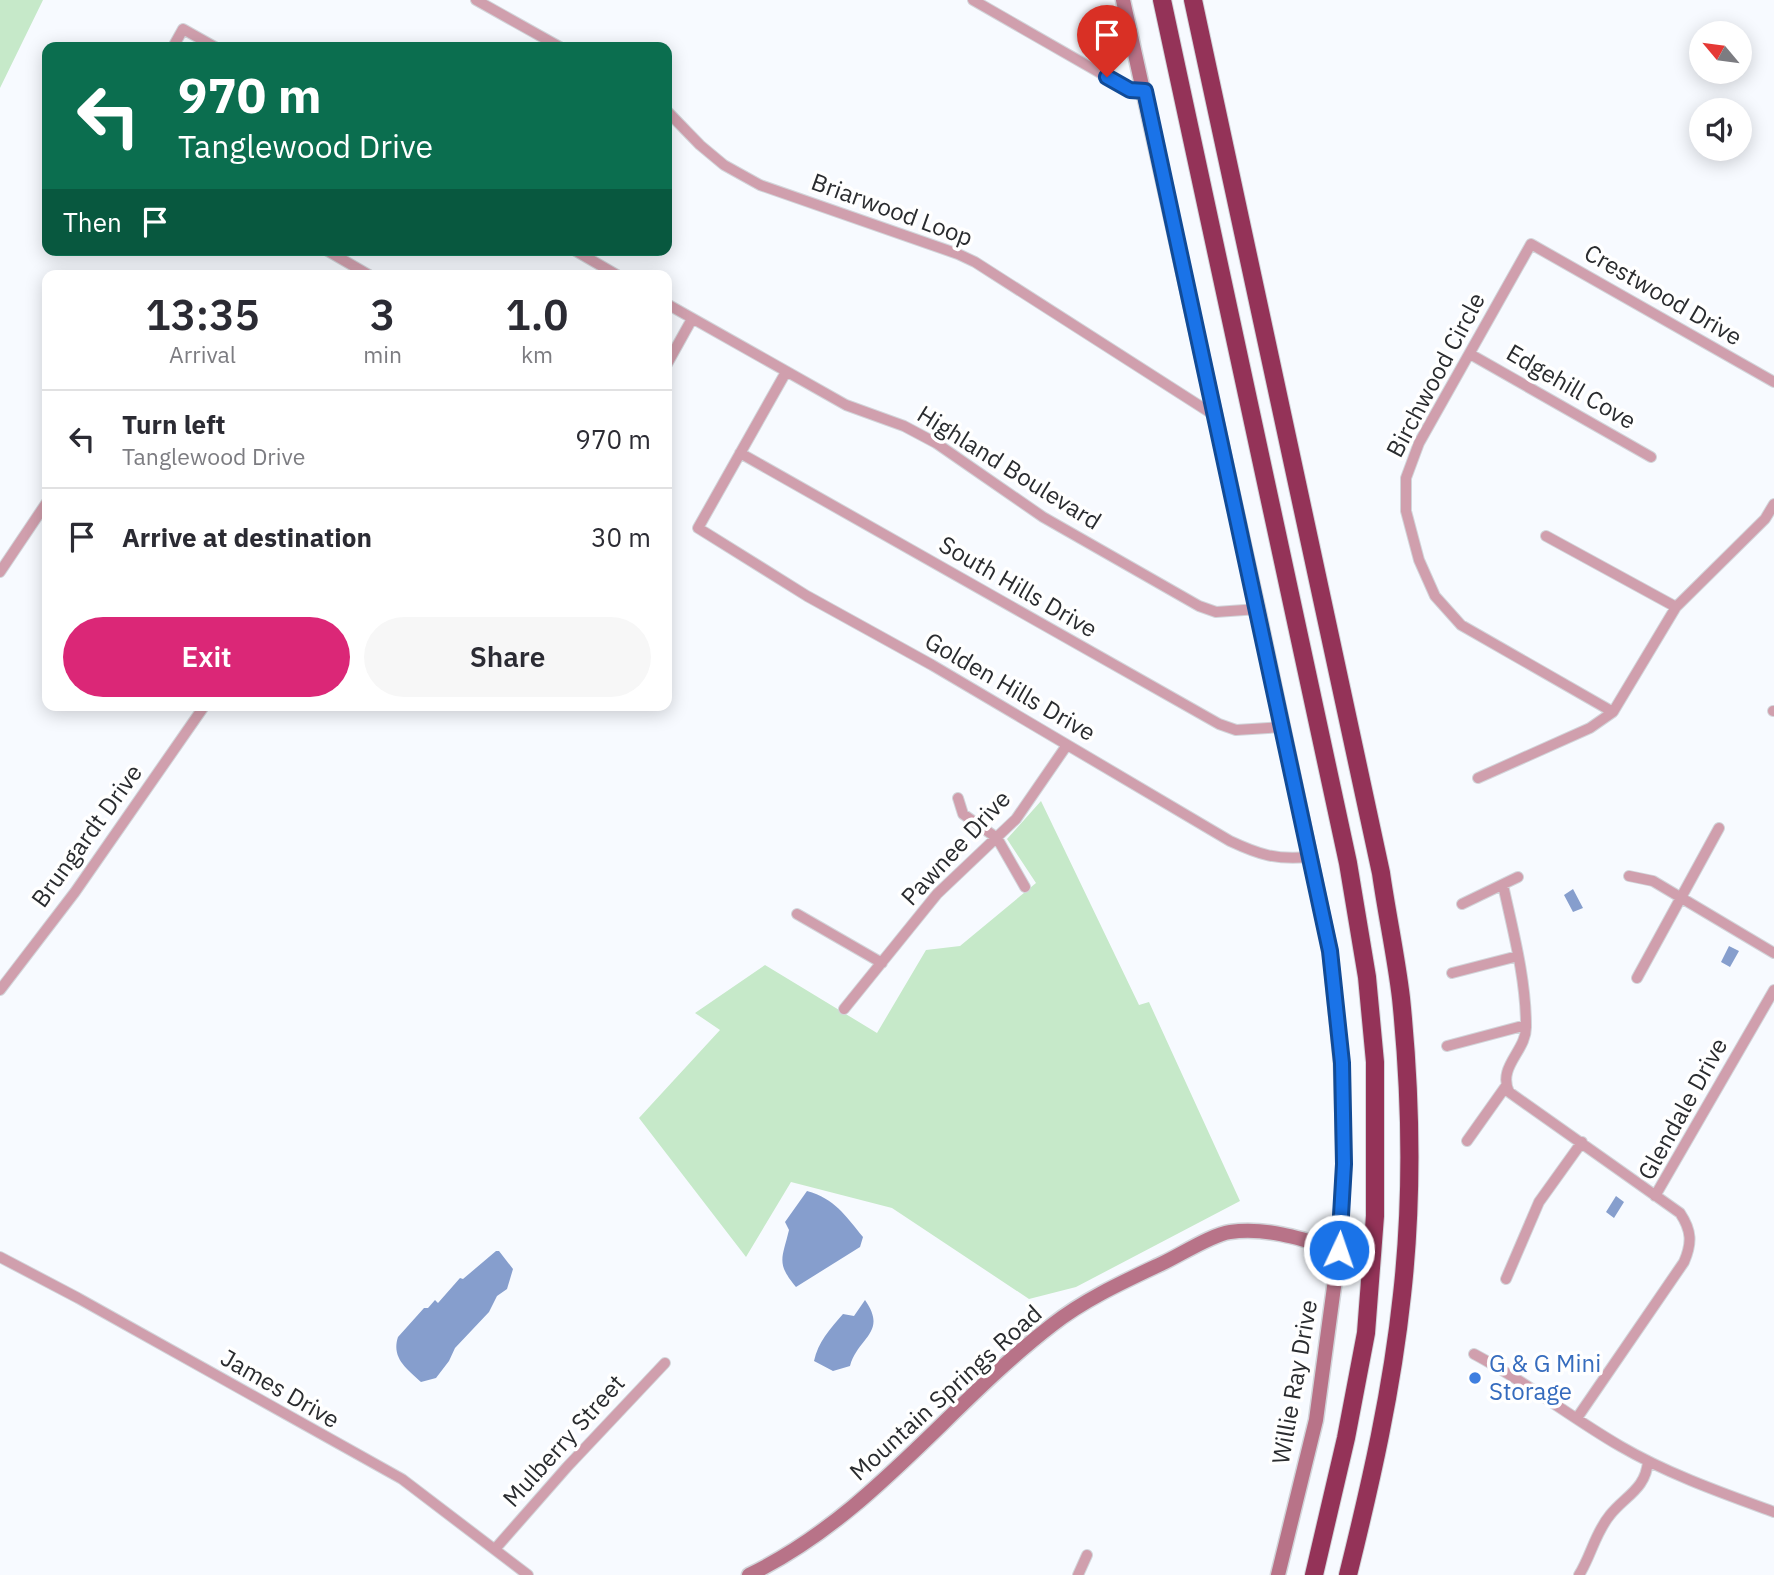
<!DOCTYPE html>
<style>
body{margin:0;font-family:"IBM Plex Sans",sans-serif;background:#f7f7f7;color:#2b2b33;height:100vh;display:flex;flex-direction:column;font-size:26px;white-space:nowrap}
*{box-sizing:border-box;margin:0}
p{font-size:23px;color:#7c7c81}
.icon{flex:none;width:38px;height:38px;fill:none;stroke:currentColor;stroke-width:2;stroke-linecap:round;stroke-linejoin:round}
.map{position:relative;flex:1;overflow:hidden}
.side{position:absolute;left:42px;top:270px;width:630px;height:441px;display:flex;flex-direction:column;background:#fff;border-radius:14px;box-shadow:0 4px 18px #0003}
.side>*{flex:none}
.top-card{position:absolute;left:42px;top:42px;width:630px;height:214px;border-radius:14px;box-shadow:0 4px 18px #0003;background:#0b6e4f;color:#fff;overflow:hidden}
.needle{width:46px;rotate:299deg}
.tools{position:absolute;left:1689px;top:21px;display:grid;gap:14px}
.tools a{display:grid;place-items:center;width:63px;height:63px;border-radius:50%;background:#fff;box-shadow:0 4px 18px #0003;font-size:35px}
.pin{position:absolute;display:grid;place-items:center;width:60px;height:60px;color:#fff;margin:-72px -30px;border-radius:50% 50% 50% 0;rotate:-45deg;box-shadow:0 0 7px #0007}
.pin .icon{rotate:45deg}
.me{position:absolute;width:77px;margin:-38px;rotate:3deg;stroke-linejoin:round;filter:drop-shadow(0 0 5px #0008)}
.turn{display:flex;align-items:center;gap:24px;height:147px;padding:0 21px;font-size:32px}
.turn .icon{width:91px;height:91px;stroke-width:2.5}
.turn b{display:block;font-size:49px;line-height:60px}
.then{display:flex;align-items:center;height:66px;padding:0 21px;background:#0003;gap:14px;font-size:26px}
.eta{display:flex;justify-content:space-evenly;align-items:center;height:119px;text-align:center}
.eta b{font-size:42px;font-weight:600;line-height:49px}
.button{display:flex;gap:14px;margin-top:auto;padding:14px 21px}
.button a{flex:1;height:80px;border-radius:42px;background:#db2777;color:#fff;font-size:28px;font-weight:600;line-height:80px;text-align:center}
.button a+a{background:#f7f7f7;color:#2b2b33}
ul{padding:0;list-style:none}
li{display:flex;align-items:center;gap:21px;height:98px;padding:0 21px;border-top:2px solid #e1e1e2}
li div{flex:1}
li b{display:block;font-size:26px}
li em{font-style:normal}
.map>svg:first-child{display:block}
.green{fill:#c6e9c9}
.water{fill:#869ecd}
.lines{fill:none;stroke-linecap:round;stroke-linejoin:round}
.street-casing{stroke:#d2d5da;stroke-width:12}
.secondary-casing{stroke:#d2d5da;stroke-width:17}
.highway-casing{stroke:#d2d5da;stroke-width:20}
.street{stroke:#d09fad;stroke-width:10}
.secondary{stroke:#b87388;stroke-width:14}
.highway{stroke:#943358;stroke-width:18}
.route-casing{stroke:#114b97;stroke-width:18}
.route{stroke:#1a73e8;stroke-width:12}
.shop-dot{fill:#3f7fe0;stroke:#fff;stroke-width:2.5}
.labels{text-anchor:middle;stroke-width:7;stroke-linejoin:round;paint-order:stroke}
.street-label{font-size:24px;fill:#2a2c2f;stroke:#fff}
.shop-label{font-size:24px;fill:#366cbe;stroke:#fff;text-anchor:start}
</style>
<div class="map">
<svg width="1774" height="1575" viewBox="0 0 1774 1575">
<rect width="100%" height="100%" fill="#f7faff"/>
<path class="green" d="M0 0H43L0 88Z
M1041 801 1139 1005 1149 1002 1240 1201 1076 1287 1029 1299 892 1208 791 1182 746 1257 639 1118 720 1030 695 1013 765 965 877 1033 926 950 960 946 1036 883 1007 839Z"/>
<path class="water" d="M1573 889 1583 908 1573 912 1564 895Z
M1729 946 1739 951 1730 967 1721 962Z
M807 1191C835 1199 845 1215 863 1237L860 1247 796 1287C776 1263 782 1259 789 1230L785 1222Z
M1616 1196 1624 1202 1614 1218 1606 1212Z
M496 1251H499L513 1269 507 1289 497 1296 489 1312 455 1348 449 1361 436 1378 421 1382C407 1369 391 1358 398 1337L424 1308H428L435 1300 438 1303 460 1278 463 1279Z
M865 1300C888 1333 858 1337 850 1366L833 1371 814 1361C818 1342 830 1329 843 1314L854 1316Z"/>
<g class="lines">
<g class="street-casing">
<path id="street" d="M476 0 560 47
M973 0 1130 90 1145 91
M173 47 183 29 215 47
M667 111 700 145 724 165 760 185 958 254 975 262 1214 415
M326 250 369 275
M574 250 617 275
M667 304 846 405 904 426 936 443 1043 517 1199 606 1216 612 1258 609
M1470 354 1651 457
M667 364 692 319
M786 372 698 528 807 596 932 665 1230 841C1260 855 1276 860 1309 857
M1774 382 1531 244 1419 443 1406 478V511L1419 560 1435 596 1461 625 1613 712 1676 607 1765 519 1774 504
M740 453 1219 724 1236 730 1283 727
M1546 536 1676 607
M0 572 47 502
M1773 711H1774
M1478 778 1590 728 1613 712
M958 798 963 814 997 838 1025 887
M1629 876 1653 881 1774 953
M1503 885C1513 931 1526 979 1526 1026 1527 1051 1497 1066 1509 1092L1680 1213C1692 1231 1692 1243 1684 1262L1577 1418
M1462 904 1518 877
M797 914 882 963
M1452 973 1518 956
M1637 978 1719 828
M0 990 75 892 205 705
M844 1009 937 894 1016 819 1067 745
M1447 1046 1526 1025
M1467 1141 1506 1086
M1655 1196 1774 990
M0 1257 78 1298 402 1479 528 1575
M1506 1279 1539 1202 1582 1142
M1474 1354C1525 1381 1570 1417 1620 1446 1668 1474 1722 1493 1774 1512
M495 1549 567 1467 665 1363
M1078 1575 1087 1555
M1579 1575C1591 1556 1595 1533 1610 1515 1625 1496 1646 1489 1648 1461"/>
</g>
<g class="secondary-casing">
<path id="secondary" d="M1123 0 1258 609 1330 951 1341 1063 1344 1164 1339 1250 1316 1420 1278 1575
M749 1575C871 1516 947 1406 1052 1325 1085 1299 1125 1281 1163 1263 1180 1255 1213 1234 1230 1232 1268 1227 1303 1239 1339 1250"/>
</g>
<g class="highway-casing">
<path id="highway" d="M1162 0 1348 863 1367 977 1375 1062V1216L1366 1333 1346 1438 1314 1575
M1193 0 1381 873C1387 915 1396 956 1401 998 1411 1096 1413 1197 1402 1295 1392 1390 1371 1482 1348 1575"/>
</g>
<use href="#street" class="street"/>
<use href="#secondary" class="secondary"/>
<use href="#highway" class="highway"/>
</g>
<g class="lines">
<g class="route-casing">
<path id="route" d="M1107 77 1130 90 1145 91 1330 951 1342 1063 1344 1164 1339 1250"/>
</g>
<use href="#route" class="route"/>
</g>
<circle class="shop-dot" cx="1475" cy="1378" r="7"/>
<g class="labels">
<g class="street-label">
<text transform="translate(892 210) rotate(20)" y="8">Briarwood Loop</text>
<text transform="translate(1663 295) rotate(30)" y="8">Crestwood Drive</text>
<text transform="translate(1436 375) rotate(-62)" y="8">Birchwood Circle</text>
<text transform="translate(1571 387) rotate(30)" y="8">Edgehill Cove</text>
<text transform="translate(1009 468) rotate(32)" y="8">Highland Boulevard</text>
<text transform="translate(1018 587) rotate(30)" y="8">South Hills Drive</text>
<text transform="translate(1010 687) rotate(30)" y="8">Golden Hills Drive</text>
<text transform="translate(87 836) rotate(-54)" y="8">Brungardt Drive</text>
<text transform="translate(956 848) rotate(-47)" y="8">Pawnee Drive</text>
<text transform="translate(1683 1109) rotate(-61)" y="8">Glendale Drive</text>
<text transform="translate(1295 1382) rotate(-80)" y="8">Willie Ray Drive</text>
<text transform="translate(280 1389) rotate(30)" y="8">James Drive</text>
<text transform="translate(946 1393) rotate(-42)" y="8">Mountain Springs Road</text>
<text transform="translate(564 1441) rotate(-48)" y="8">Mulberry Street</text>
</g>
<g class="shop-label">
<text x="1489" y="1372">G &amp; G Mini<tspan x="1489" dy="28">Storage</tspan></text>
</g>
</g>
</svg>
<div class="tools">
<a><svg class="needle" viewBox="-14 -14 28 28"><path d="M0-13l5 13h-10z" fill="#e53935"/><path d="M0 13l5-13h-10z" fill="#7c7c81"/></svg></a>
<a><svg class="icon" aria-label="sound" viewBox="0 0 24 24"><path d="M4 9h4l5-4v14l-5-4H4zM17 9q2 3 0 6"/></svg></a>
</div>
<div class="pin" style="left:1107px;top:77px;background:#d93025"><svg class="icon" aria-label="arrive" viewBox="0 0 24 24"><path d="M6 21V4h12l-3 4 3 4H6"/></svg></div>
<svg class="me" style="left:1339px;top:1250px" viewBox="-20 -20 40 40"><circle r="17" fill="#1a73e8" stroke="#fff" stroke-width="3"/><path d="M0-11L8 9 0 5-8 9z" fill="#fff"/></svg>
<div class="top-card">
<div class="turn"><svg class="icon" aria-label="left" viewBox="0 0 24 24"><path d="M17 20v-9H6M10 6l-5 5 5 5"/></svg><div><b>970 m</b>Tanglewood Drive</div></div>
<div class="then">Then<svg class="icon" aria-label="arrive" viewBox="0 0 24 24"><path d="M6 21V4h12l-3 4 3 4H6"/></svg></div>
</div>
<section class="side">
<div class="eta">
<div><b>13:35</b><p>Arrival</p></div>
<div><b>3</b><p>min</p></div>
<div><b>1.0</b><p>km</p></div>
</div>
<ul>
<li><svg class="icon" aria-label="left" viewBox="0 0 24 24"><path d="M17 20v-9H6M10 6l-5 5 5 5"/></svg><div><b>Turn left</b><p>Tanglewood Drive</p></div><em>970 m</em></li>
<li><svg class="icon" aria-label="arrive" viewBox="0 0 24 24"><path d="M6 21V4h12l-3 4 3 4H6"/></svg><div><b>Arrive at destination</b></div><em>30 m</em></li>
</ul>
<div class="button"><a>Exit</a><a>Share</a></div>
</section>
</div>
